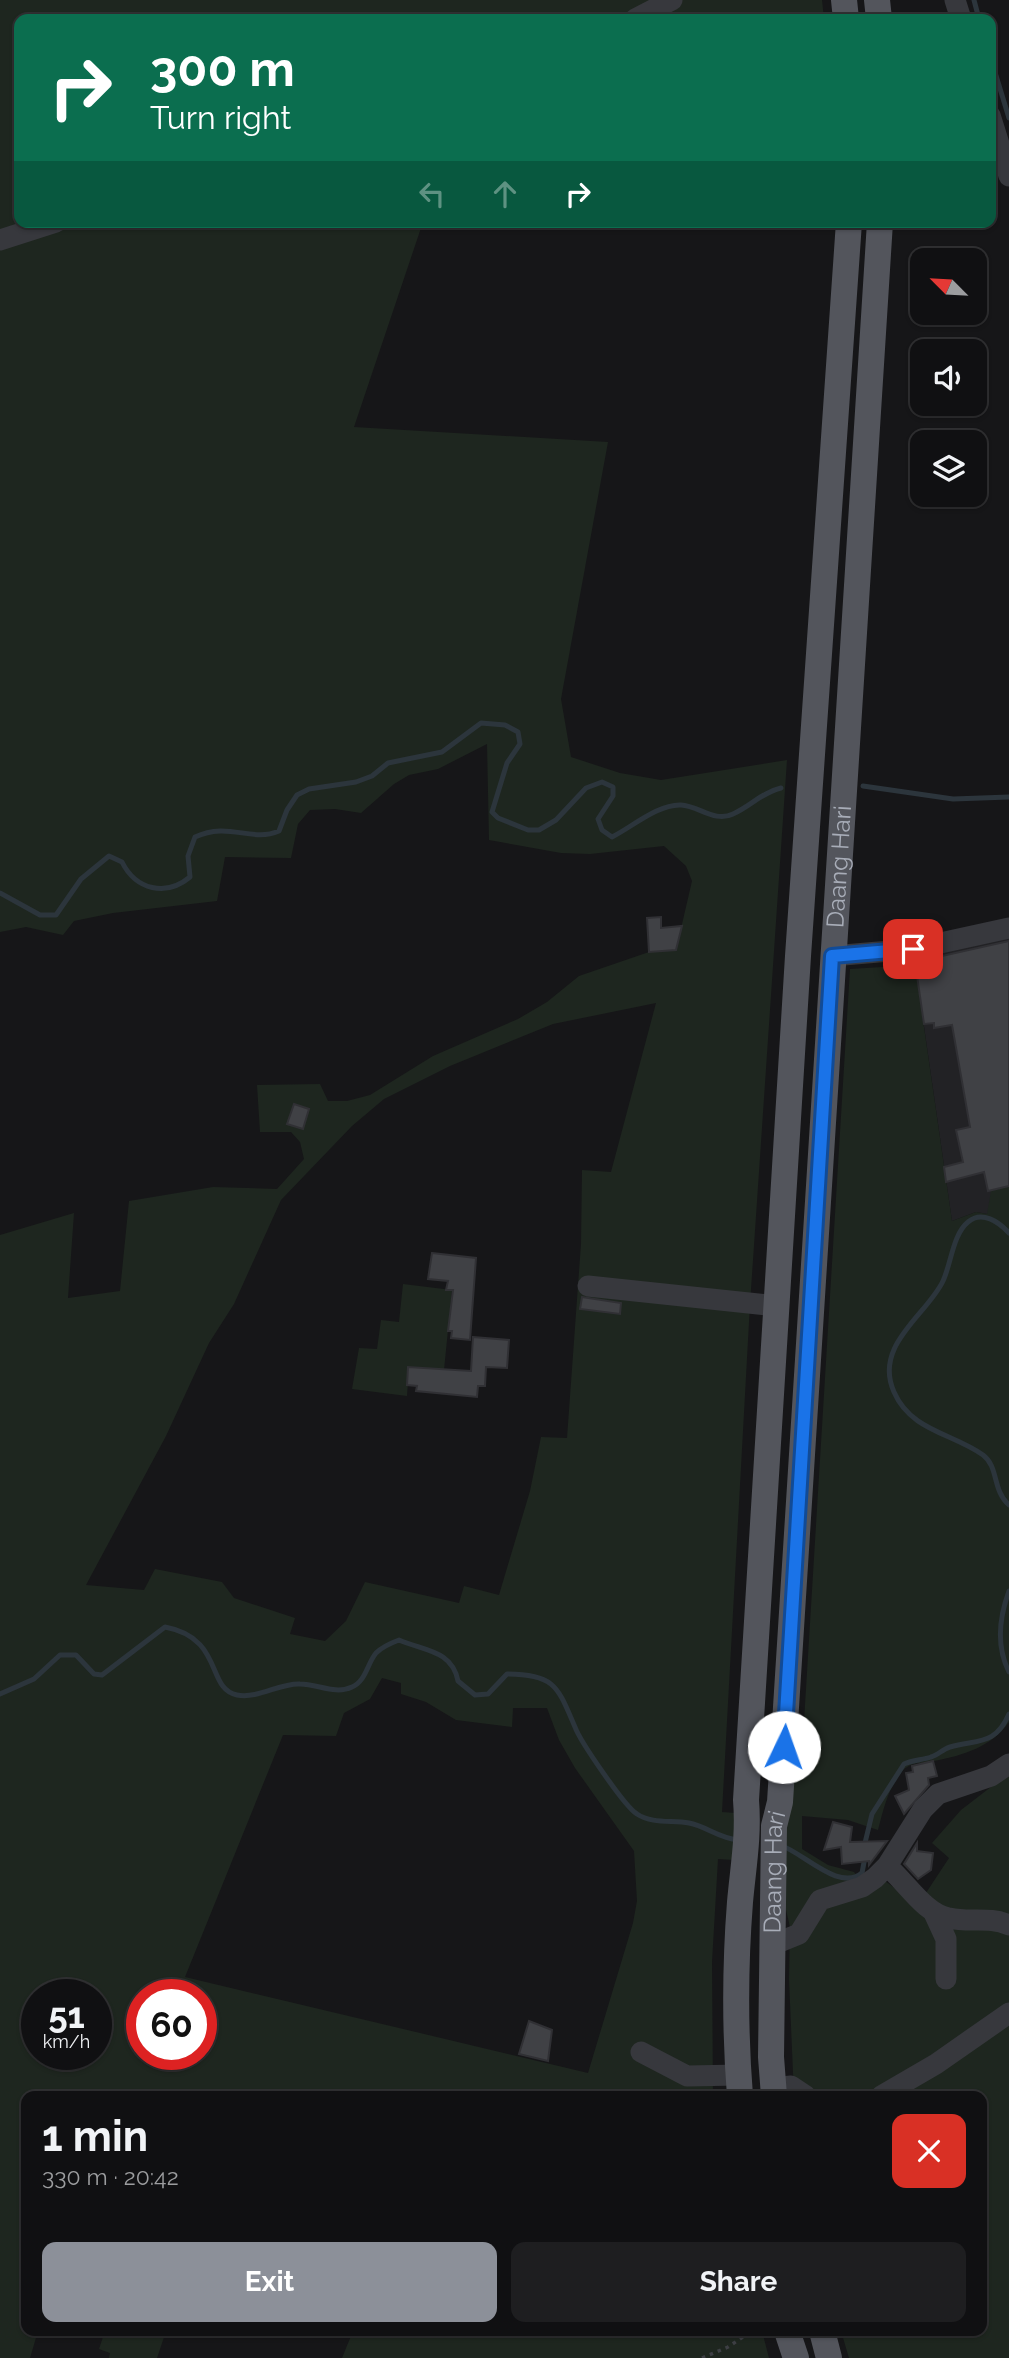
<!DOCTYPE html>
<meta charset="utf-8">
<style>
body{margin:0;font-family:Raleway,sans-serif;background:#1e1e20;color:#f1f3f6;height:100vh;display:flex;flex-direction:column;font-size:26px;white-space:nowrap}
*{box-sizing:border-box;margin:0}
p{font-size:23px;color:#9c9d9f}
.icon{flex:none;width:38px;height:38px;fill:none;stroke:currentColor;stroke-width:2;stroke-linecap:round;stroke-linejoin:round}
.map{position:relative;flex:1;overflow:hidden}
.sheet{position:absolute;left:21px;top:2091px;width:966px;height:245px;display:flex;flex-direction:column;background:#101012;border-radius:14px;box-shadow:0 2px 5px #0004,0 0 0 2px #303032}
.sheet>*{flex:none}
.guide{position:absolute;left:14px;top:14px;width:982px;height:214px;border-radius:14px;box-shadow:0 2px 5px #0004,0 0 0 2px #303032;background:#0b6e4f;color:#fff;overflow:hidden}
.needle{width:46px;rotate:294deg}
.buttons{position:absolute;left:910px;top:248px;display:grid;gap:14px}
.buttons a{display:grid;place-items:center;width:77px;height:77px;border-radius:14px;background:#101012;box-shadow:0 2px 5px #0004,0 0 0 2px #303032;font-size:35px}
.speed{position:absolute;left:21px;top:1979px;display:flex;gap:14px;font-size:35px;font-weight:700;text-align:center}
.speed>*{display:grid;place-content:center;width:91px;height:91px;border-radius:50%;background:#101012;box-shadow:0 2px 5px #0004,0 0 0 2px #303032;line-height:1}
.speed small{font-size:18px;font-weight:400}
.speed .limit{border:10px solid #d22;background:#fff;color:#111}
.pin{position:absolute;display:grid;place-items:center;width:60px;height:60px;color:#fff;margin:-30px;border-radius:14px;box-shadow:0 4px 10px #0006}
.me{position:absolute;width:77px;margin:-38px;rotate:3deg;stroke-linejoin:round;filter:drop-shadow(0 0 5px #0008)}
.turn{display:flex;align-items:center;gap:24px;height:147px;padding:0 21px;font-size:32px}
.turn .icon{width:91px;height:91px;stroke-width:2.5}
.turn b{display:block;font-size:49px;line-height:60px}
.lanes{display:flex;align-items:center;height:66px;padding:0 21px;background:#0003;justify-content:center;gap:35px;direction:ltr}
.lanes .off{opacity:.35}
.round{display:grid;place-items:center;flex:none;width:74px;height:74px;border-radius:14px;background:#1e1e20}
.headline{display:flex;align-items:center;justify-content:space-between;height:119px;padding:0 21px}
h1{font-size:42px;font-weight:700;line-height:52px}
.button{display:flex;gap:14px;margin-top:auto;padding:14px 21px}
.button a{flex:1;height:80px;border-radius:14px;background:#8c9099;color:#fff;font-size:28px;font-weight:700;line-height:80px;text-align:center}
.button a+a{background:#1e1e20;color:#f1f3f6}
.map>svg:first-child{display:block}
.built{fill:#222225}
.green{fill:#1e261f;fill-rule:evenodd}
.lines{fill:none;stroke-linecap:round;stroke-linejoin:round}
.stream{stroke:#2c353c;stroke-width:5}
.building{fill:#404145;stroke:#303034;stroke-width:2}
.path{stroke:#3d3f44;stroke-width:3.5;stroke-dasharray:3.5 5;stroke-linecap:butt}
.minor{stroke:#37383d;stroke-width:21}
.major{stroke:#53555c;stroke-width:26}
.route-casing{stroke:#114b97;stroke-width:18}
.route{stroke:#1a73e8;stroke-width:12}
.labels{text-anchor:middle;stroke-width:5;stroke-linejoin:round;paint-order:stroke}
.street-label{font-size:24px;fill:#a8adb8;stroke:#111113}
</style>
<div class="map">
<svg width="1009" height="2358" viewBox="0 0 1009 2358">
<rect width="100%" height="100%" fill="#161618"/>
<path class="built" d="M1009 920V1186L987 1214 976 1212 952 1221 912 943Z"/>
<path class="green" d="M0 0H822L824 19H19V222H423L354 427 608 442 561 699 571 757 620 773 661 780 787 760 750 1304 722 1812 736 1813 734 1860 718 1859 712 1962 713 2096H26V2331H38L30 2358H0V1235L74 1213 68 1298 120 1291 129 1201 213 1187 277 1189 304 1159 300 1142 291 1132H260L257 1085 320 1084 328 1101H347L370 1095 433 1056 518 1019 547 1002 579 976 649 952 676 950 692 881 686 866 664 846 590 854 561 853 489 840 487 744 438 769 409 775 394 784 361 813 335 809 310 810 298 824 291 858 225 857 217 901 113 913 74 921 63 935 26 927 0 932ZM656 1003 611 1172 582 1170 581 1244 567 1438 541 1437 530 1491 499 1595 464 1586 459 1603 365 1582 346 1621 325 1641 290 1634 295 1618 234 1598 222 1582 155 1569 144 1590 86 1585 166 1436 209 1343 234 1304 281 1200 352 1126 384 1099 450 1066 553 1024ZM382 1678 401 1683V1694L426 1702 456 1720 512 1727 513 1708H547L559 1740 575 1768 634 1851 637 1901 633 1923 588 2073 185 1977 283 1735 336 1736 344 1713 370 1699ZM37 1995H96V2054H37ZM142 1995H201V2054H142Z
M915 965 952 1221 976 1212 987 1214 991 1191 1009 1186V1722C993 1746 962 1756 934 1761 920 1764 909 1761 900 1774 888 1789 883 1811 878 1830L848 1820 802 1816V1849L828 1865 854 1872 869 1890 885 1881 918 1905 949 1858 932 1843 961 1810 1009 1773V2358H849L841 2331H982V2096H794L789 1979 790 1927 780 1884 785 1802 802 1754 850 969Z
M403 1284 452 1290 444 1370 409 1368 407 1396 352 1389 359 1348 377 1349 381 1320 399 1322Z
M105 2331H166L157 2358H109L110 2353 99 2349Z
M353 2331H762L769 2358H342Z"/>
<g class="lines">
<path class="stream" d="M974 0 979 19
M990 56 1009 118
M863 786 953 799 1009 797
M0 893 40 915H56L81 879 109 856 122 862C136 890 166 897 190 877L188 856 195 837C229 821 251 843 279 831L287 810 297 795 309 789 356 782 372 776 388 763 442 752 481 723 505 725 518 732 520 744 507 763 492 812 498 818 528 830H539L556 820 586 788 602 782 613 787V796L598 819 602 830 612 837C632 827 658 804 681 805 699 806 715 823 733 814 751 806 761 793 781 788
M1009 1233C999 1222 982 1210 968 1222 953 1234 951 1264 943 1281 927 1315 873 1345 894 1392 911 1431 952 1433 983 1455 999 1467 992 1490 1009 1505
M1009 1591C999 1618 996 1646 1009 1672
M0 1694 34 1679 60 1655H76L94 1674 102 1675 165 1627C224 1638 206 1689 237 1695 259 1699 279 1683 300 1684 318 1684 335 1695 352 1687 366 1681 367 1664 376 1653 382 1647 391 1643 399 1640 424 1651 452 1650 458 1681L475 1695 488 1694 507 1674C556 1674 558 1688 575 1727 580 1741 625 1807 637 1814 652 1824 672 1820 689 1823 706 1826 720 1839 739 1840
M780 1845C804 1853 839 1892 862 1873L865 1857
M864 1847 872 1814 904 1764C913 1760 922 1760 931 1757 938 1755 943 1749 950 1747 978 1739 995 1746 1009 1714"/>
</g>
<path class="building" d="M661 917V928L682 926 676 950 649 952 647 918Z
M1009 941V1186L988 1191 984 1172 946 1182 944 1167 963 1162 956 1130 970 1127 952 1025 934 1028V1023L924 1024 915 962Z
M294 1104 309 1109 303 1129 287 1124Z
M432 1253 476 1258 470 1340 451 1338 452 1331H448L453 1290H446L448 1281 428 1279Z
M582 1297 621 1303 620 1314 580 1309Z
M473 1337 509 1340 507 1368 486 1367 485 1386H478L477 1397 416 1391 417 1386 407 1385 408 1367 471 1371Z
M933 1761 937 1776 928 1778 929 1785 904 1814 895 1796 909 1790 906 1773 913 1772 912 1766Z
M833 1822 852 1827 850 1842 887 1841 869 1865V1861L842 1864 841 1847 824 1850Z
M917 1843V1851L933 1853 931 1870 918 1879 904 1864Z
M529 2021 552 2030 548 2061 519 2054Z"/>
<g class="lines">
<path class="path" d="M702 2358 728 2347 752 2331"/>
<path class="minor" d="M955 0 961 19
M635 19 672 0
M990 115 1009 176
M0 240 56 222
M832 956 913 949 1009 928
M588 1286 777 1306
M887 1866C906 1882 925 1914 949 1918 970 1923 989 1916 1009 1925
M934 1913 946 1939V1979
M772 1945 799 1934 820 1900 862 1887 875 1878 887 1866 923 1809 938 1794 991 1776 1009 1764
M641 2052 687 2076 739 2075
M773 2088 791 2086 806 2096
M881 2096 936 2064 1009 2013"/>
<g class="major">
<path d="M844 0 846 19"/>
<path d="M877 0 879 19"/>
<path d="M740 2096C735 2033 735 1966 740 1902 743 1868 749 1836 746 1800L798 956 849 222"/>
<path id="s1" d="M774 2096 771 2057 774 1826 780 1802 880 222"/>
<path d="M787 2331 796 2358"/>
<path d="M822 2331 829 2358"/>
</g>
</g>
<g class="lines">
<g class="route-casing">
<path id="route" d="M784 1747 832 956 913 949"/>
</g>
<use href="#route" class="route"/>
</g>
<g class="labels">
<g class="street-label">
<text dy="8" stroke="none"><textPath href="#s1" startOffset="1232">Daang Hari</textPath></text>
<text dy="8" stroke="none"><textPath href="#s1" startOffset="224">Daang Hari</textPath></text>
</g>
</g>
</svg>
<div class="buttons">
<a><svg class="needle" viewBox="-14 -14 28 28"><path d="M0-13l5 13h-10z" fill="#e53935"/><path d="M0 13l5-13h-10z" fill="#9c9d9f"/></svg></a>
<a><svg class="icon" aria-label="sound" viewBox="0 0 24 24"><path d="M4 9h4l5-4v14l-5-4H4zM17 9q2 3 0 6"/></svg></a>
<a><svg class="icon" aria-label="layers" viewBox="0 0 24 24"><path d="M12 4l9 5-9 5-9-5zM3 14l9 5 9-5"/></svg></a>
</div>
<div class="speed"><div>51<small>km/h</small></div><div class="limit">60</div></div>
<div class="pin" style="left:913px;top:949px;background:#d93025"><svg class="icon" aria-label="arrive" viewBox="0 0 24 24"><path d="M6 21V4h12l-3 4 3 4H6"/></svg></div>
<svg class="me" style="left:784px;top:1747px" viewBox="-20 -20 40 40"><circle r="19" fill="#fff"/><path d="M0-13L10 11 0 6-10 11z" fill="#1a73e8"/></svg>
<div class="guide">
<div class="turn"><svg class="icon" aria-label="right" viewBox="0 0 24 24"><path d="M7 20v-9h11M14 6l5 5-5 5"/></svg><div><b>300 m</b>Turn right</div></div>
<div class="lanes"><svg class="icon off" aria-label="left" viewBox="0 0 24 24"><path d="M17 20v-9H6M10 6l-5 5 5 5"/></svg><svg class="icon off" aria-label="ahead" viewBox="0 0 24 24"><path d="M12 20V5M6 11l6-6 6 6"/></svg><svg class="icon" aria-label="right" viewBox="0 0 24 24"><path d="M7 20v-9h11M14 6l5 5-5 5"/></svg></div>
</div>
<section class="sheet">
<div class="headline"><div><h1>1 min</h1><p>330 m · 20:42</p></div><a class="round" style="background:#d93025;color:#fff"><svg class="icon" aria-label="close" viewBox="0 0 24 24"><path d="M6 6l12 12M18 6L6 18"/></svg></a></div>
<div class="button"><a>Exit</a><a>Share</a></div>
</section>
</div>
